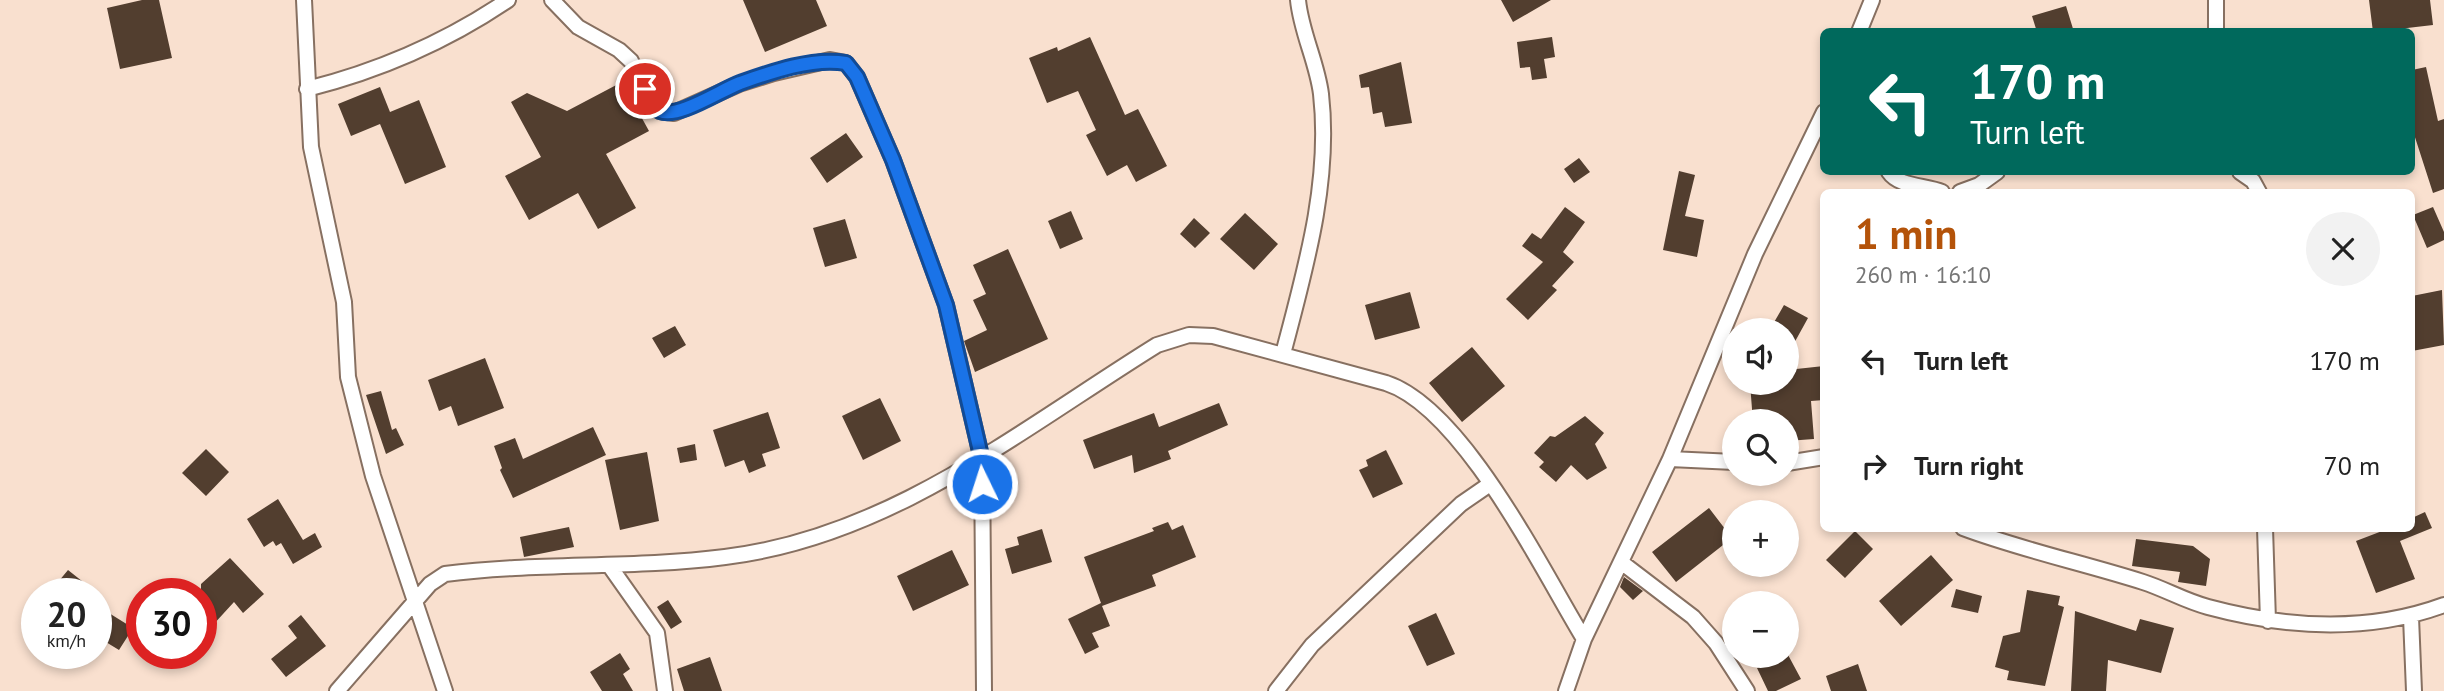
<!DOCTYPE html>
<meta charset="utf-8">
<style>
body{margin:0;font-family:"PT Sans",sans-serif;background:#f2f2f2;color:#222;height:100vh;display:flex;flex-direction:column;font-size:26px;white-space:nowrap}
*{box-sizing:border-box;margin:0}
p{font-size:23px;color:#767676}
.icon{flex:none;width:38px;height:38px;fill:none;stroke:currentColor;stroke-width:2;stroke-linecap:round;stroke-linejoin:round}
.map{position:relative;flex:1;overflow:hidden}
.details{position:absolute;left:1820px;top:189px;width:595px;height:343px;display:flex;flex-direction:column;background:#fff;border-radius:10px;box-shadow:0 4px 10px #0003}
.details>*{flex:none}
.guide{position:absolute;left:1820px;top:28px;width:595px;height:147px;border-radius:10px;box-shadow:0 4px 10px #0003;background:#00695c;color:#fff;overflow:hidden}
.buttons{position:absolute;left:1722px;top:318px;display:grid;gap:14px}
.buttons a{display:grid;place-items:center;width:77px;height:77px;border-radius:50%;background:#fff;box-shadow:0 4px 10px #0003;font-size:35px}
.speed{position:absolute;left:21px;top:578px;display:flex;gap:14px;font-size:35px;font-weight:700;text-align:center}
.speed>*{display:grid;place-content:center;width:91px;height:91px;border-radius:50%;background:#fff;box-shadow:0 4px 10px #0003;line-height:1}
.speed small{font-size:18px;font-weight:400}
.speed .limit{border:10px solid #d22;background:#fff;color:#111}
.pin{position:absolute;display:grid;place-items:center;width:60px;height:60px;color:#fff;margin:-30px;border:4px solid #fff;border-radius:50%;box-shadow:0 2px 7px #0007}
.me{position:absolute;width:77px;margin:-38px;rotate:356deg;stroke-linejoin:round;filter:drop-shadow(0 0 5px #0008)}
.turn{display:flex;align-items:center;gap:24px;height:147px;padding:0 35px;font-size:32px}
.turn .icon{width:91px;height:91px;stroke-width:2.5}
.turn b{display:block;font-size:49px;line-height:60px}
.round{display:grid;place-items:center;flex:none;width:74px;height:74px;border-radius:37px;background:#f2f2f2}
.summary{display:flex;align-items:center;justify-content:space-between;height:119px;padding:0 35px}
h1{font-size:42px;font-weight:800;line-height:52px;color:#b45309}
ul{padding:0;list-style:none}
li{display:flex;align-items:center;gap:21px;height:105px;padding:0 35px}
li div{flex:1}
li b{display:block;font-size:26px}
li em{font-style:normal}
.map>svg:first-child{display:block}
.building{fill:#523e2f}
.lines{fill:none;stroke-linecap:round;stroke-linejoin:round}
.street-casing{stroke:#877061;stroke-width:18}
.street{stroke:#fff;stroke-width:14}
.route-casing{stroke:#114b97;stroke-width:18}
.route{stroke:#1a73e8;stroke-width:12}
</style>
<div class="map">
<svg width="2444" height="691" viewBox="0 0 2444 691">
<rect width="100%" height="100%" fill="#f9e0cf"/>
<path class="building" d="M142 0H159L172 58 120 69 107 8Z
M743 0H816L827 26 765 52Z
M1501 0H1551L1513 22Z
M2369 0H2430L2433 25 2373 32Z
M2066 6 2074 32H2037L2032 16Z
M1090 37 1125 115 1138 109 1167 166 1136 182 1127 165 1107 176 1086 135 1096 130 1078 91 1047 103 1029 58 1057 47 1058 51Z
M1552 37 1555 57 1544 59 1547 78 1532 80 1530 67 1520 68 1517 42Z
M1401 62 1412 123 1385 127 1382 112 1373 114 1369 87 1361 88 1359 75Z
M2426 67 2438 121 2444 119V189L2433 193 2412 128V70Z
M622 82 649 131 606 154 636 208 598 229 578 193 529 220 505 176 541 157 511 102 527 93 567 111Z
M380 87 390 112 419 100 446 167 405 184 380 124 351 136 338 104Z
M846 133 863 157 827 183 810 158Z
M1579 158 1590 172 1574 183 1564 169Z
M1679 171 1695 175 1685 216 1704 220 1697 257 1663 250Z
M1565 207 1585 222 1563 252 1574 262 1552 286 1557 290 1528 320 1506 299 1543 262 1522 246 1532 233 1541 239Z
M2433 207 2444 232V240L2427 248 2413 215Z
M1071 211 1083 239 1060 249 1048 221Z
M1245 213 1278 244 1254 270 1220 239Z
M1194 218 1210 233 1195 248 1180 234Z
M845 219 857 258 825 267 813 228Z
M1008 249 1048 339 975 372 964 341 987 330 973 300 986 294 973 265Z
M2442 290 2444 345 2412 351V296Z
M1410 292 1420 328 1375 340 1365 305Z
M1784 305 1808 318 1787 356V331H1769Z
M675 326 686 345 664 358 652 338Z
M1472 347 1505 386 1462 422 1429 383Z
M485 358 504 408 458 426 451 406 439 411 428 380Z
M1824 366V400L1811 401 1814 439 1787 441V422H1753L1750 383H1787V370Z
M381 391 392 430 396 428 404 445 386 454 366 395Z
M880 398 901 441 863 460 842 416Z
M1219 403 1228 425 1168 451 1171 459 1134 473 1132 455 1094 469 1083 440 1154 413 1159 427Z
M768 412 780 448 762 454 766 466 749 473 744 460 725 467 713 430Z
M1585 416 1604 433 1595 444 1607 468 1587 480 1571 465 1556 482 1539 467 1544 462 1534 453 1550 436 1555 437Z
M593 427 606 455 513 498 500 470 502 468 494 446 515 438 523 459Z
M695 444 697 460 680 463 677 448Z
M206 449 229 472 206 496 182 473Z
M1386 450 1403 484 1373 498 1359 470 1368 466 1366 460Z
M647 452 659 521 620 530 605 460Z
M278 499 303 540 315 533 322 547 293 564 281 543 276 546 273 541 264 547 247 519Z
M1709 508 1732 538 1676 582 1652 552Z
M2425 512 2432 528 2400 541 2415 579 2376 593 2356 541 2390 528H2412V518Z
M1168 522 1172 530 1183 525 1196 557 1152 575 1156 586 1102 606 1110 626 1092 633 1099 647 1085 654 1068 619 1101 603 1084 557 1154 531 1152 528Z
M569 527 574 547 524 557 520 537Z
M1042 529 1052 562 1012 574 1005 549 1019 545 1017 537Z
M1855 531 1873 549 1845 578 1826 560Z
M2136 539 2193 546 2210 559 2206 586 2178 582 2180 572 2132 566Z
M952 550 969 585 913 611 897 576Z
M1931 555 1953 580 1901 626 1879 601Z
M230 558 264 594 243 613 234 602 201 638V584Z
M68 570 97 593H49Z
M1624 577 1643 591 1633 600 1620 587Z
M1956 589 1982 596 1978 613 1951 607Z
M2027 590 2060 596 2058 605 2064 607 2045 686 2007 680 2009 671 1995 667 2003 636 2020 632Z
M668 600 682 622 671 629 657 607Z
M96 605 133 628 119 650 96 636Z
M2075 611 2136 631 2140 619 2174 628 2161 673 2108 660 2106 691H2071Z
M1436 613 1455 654 1427 666 1408 626Z
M301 615 326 646 286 677 271 659 297 638 288 626Z
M620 653 630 669 623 674 633 691H602L590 672Z
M1787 653 1801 679 1776 691H1768L1757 668 1787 656Z
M710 657 722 691H684L677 669Z
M1858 664 1867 691H1831L1826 676Z"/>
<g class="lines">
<g class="street-casing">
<path id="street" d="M304 0 311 147 344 302 348 377 373 476 445 691
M552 0 578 27 619 50 631 61 651 103 660 111 674 113 739 84 774 73 830 60 846 63 857 77 893 160 946 305 982 460 984 691
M2216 0V32
M1859 32 1872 0
M307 89C379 71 446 42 508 0
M1889 172C1899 187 1926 185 1942 192
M2240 172 2253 181 2259 192
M1960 192 1979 185 1997 172
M1283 354C1305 270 1331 182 1321 94 1317 62 1301 32 1298 0
M1670 459 1734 462
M1787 463 1824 457
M1963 528C2022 550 2083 563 2143 582 2165 589 2185 601 2208 607 2286 628 2368 633 2444 605
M2265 528 2268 621
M1621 562 1693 617 1716 643 1747 691
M609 565 657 633 665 691
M2411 617 2414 691
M337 691 430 584 445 574C538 562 632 569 725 557 890 537 1020 430 1157 345L1189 335 1213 336 1386 383C1463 408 1542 570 1584 639
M1276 691 1312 645 1461 504 1490 484
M1566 691 1584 639 1670 459 1755 254 1824 112"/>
</g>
<use href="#street" class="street"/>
</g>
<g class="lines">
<g class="route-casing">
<path id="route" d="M645 89C648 97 651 107 660 111 678 119 721 90 740 83 771 72 813 57 846 63L857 77 893 160 946 305 982 460V484"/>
</g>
<use href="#route" class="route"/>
</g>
</svg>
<div class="buttons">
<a><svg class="icon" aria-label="sound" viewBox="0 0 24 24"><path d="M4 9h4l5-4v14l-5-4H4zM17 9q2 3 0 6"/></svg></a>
<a><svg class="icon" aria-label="search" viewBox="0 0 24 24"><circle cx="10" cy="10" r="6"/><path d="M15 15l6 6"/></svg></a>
<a>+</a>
<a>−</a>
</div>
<div class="speed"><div>20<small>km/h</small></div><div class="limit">30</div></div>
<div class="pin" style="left:645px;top:89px;background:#d93025"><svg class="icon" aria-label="arrive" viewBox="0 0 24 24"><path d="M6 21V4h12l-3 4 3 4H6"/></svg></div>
<svg class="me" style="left:982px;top:484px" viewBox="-20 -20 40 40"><circle r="17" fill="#1a73e8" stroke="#fff" stroke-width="3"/><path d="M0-11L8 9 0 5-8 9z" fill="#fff"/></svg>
<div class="guide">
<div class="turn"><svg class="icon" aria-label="left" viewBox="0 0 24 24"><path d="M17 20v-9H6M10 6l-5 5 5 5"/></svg><div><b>170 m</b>Turn left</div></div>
</div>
<section class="details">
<div class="summary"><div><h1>1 min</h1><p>260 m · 16:10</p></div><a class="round"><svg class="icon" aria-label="close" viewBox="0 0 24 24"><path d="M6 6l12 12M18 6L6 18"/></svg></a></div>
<ul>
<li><svg class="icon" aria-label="left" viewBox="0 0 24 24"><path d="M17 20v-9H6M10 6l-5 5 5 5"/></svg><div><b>Turn left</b></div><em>170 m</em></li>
<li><svg class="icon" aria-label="right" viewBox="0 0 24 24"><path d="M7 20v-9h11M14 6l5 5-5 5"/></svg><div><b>Turn right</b></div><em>70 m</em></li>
</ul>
</section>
</div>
